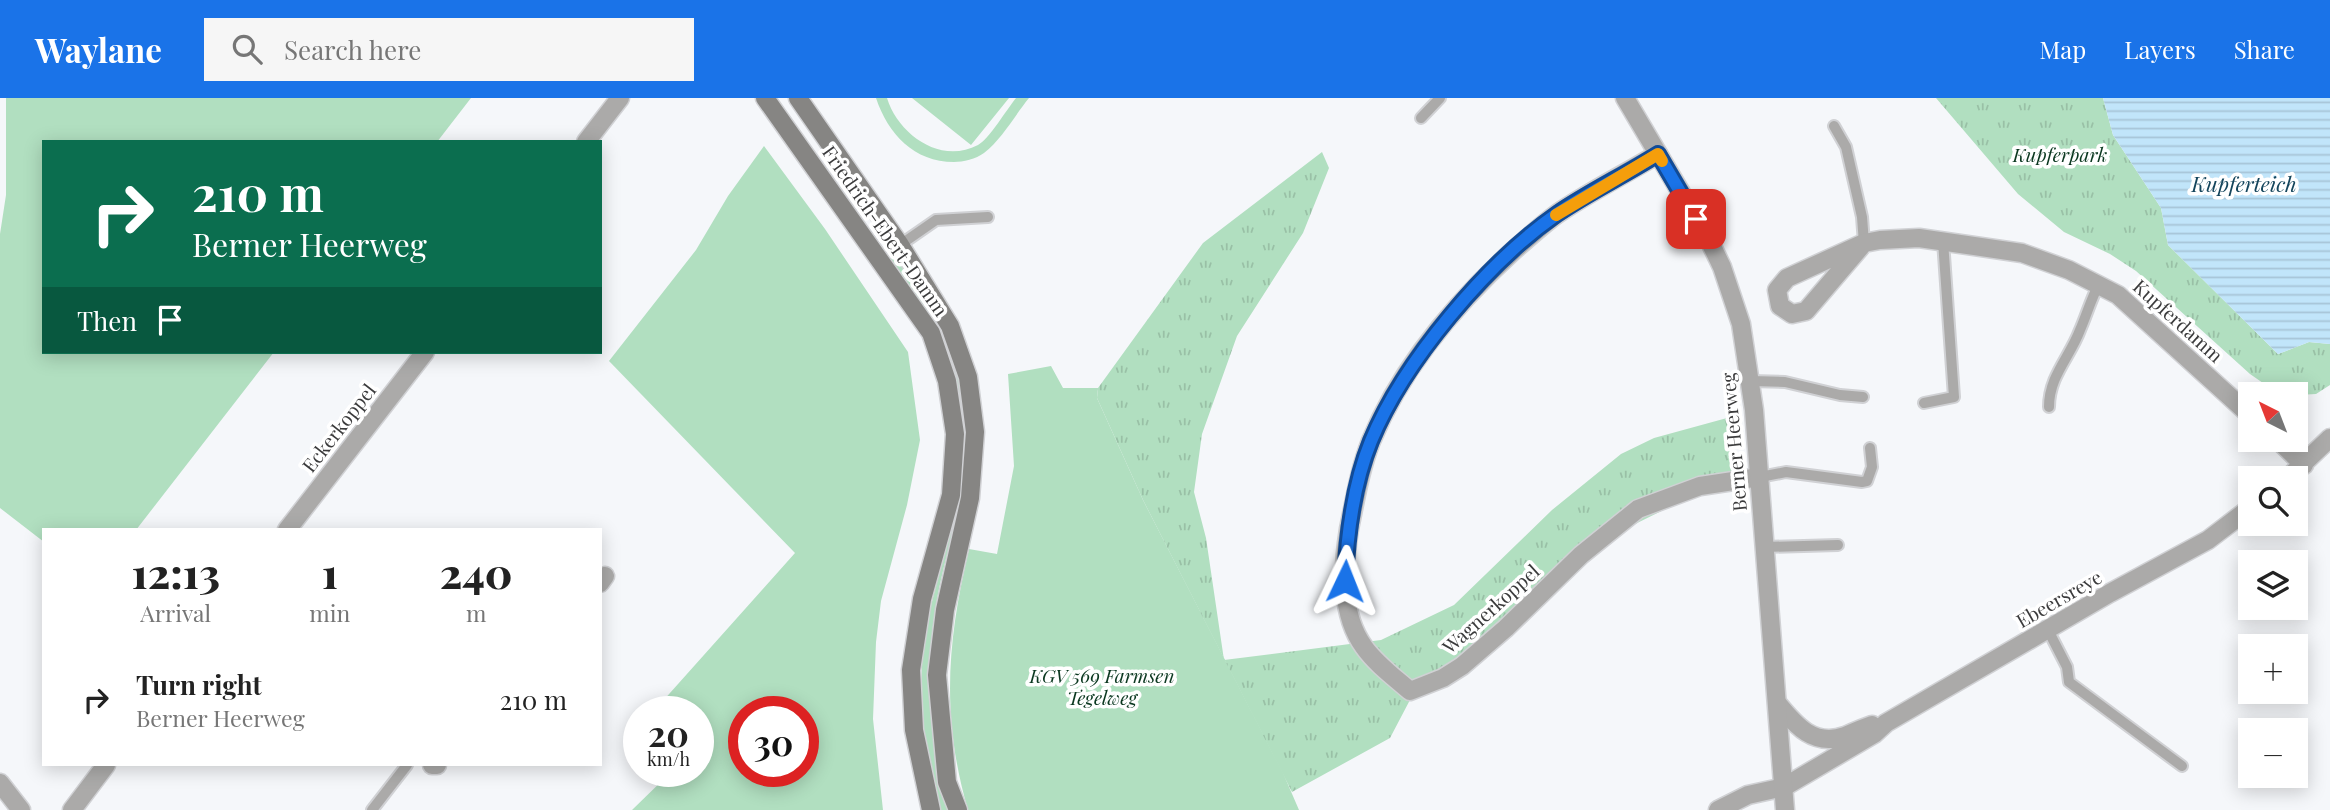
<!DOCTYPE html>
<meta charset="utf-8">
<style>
body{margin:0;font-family:"Playfair Display",serif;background:#f6f6f6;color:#222;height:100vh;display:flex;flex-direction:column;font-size:26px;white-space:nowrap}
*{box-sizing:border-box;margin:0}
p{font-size:23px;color:#767676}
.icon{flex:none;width:38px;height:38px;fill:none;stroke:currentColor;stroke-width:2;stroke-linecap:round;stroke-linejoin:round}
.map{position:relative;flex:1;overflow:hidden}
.side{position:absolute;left:42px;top:430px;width:560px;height:238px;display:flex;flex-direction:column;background:#fff;border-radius:0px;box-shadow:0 4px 18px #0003}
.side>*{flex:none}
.banner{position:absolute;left:42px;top:42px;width:560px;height:214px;border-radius:0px;box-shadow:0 4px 18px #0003;background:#0b6e4f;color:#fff;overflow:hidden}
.needle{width:46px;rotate:318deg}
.controls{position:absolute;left:2238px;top:284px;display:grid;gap:14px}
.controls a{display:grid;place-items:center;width:70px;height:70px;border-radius:0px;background:#fff;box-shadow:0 4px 18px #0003;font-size:35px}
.speed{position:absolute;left:623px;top:598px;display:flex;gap:14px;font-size:35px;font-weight:700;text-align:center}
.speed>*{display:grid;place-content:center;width:91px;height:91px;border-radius:50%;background:#fff;box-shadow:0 4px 18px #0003;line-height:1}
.speed small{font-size:18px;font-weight:400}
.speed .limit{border:10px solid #d22;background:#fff;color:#111}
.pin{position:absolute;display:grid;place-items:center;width:60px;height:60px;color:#fff;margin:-30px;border-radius:14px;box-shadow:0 4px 10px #0006}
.me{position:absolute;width:77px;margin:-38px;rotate:2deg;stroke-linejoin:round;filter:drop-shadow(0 0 5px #0008)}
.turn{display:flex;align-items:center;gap:24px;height:147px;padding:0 35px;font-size:32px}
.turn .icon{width:91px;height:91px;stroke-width:2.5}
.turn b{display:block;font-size:49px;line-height:60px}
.then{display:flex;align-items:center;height:66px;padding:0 35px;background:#0003;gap:14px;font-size:26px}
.eta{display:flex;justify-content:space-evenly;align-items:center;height:119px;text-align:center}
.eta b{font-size:42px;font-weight:800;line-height:49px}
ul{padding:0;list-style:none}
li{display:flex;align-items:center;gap:21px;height:105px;padding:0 35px}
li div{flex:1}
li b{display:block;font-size:26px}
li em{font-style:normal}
header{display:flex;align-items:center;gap:42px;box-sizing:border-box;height:98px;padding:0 35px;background:#1a73e8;color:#fff}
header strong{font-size:33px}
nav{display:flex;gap:38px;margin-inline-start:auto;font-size:24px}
.search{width:490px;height:63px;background:#f6f6f6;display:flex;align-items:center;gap:18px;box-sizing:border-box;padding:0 24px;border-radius:0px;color:#767676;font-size:26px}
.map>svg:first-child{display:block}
.green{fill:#b1dfc0;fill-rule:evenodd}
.park{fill:url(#park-tufts)}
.water{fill:url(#water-rules)}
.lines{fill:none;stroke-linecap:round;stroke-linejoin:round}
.service-casing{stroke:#d0d1d4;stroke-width:14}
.minor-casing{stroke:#d0d1d4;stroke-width:21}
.tertiary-casing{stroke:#d0d1d4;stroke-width:21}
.secondary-casing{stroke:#d0d1d4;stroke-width:21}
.service{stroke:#abaaa9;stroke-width:10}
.minor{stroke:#abaaa9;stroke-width:18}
.tertiary{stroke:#abaaa9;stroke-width:18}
.secondary{stroke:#868583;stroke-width:18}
.route-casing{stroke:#114b97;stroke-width:18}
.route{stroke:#1a73e8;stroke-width:12}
.slow{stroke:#f59e0b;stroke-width:12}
.labels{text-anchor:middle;stroke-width:7;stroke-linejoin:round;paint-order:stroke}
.park-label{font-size:19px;font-style:italic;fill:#0b3820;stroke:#fff}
.street-label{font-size:19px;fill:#3b3b3c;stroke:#fff}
.water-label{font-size:21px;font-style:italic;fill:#14455c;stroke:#fff}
</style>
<header>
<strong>Waylane</strong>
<div class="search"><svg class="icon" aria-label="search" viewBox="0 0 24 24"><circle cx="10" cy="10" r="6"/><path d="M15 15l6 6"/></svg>Search here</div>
<nav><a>Map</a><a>Layers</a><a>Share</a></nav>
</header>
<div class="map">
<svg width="2330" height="712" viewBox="0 0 2330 712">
<defs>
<pattern id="park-tufts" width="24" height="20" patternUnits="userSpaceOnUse" patternTransform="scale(1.75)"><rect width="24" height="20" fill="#b1dfc0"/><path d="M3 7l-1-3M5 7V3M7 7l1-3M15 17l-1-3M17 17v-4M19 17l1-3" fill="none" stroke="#99c0a6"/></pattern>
<pattern id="water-rules" width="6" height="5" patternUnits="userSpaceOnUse" patternTransform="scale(1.75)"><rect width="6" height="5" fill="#c1e5fa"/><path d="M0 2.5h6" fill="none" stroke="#a7c5d7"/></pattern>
</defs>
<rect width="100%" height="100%" fill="#f5f7fa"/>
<path class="green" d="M6 0H471L437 44H44V254H274L136 432H44V444L0 410V136L6 97Z
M876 0H887C898 36 940 67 978 47 989 41 1007 11 1016 0H1029C1015 17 1002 41 984 55 976 61 963 64 954 64 914 64 888 36 876 0Z
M912 0H1009L971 47Z
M764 48 825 131 908 254 920 342 907 407 881 503 876 544 873 621 883 712H632L671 674H698V614H653L795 455 609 263 696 152 728 98ZM744 614H803V674H744Z
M895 157C923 198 949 239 961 288 981 369 949 431 936 507 924 577 930 644 948 712H941C920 654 915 572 930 512 945 448 969 386 962 319 958 287 943 240 927 213 915 195 902 178 890 161Z
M1051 268 1063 290H1098L1097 300 1143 402 1283 675 1299 712H968C941 619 947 544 969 451L997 456 1014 368 1008 276Z"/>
<path class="park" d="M1936 0H2103L2113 37 2161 110 2168 147 2278 256 2309 244 2330 246V287L2316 296 2298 297 2273 292 2250 276 2136 173 2110 156 2064 134 2018 96Z
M1322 54 1329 70 1303 135 1237 238 1202 336 1194 394 1206 440 1224 562 1381 542 1454 507 1552 412 1621 356 1654 340 1727 320 1733 390H1708L1623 432 1445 585 1411 600 1390 640 1292 694 1143 402 1097 300 1098 290 1203 145Z"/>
<path class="water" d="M2103 0H2330V246L2309 244 2278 256 2168 147 2161 110 2113 37Z"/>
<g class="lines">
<g class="service-casing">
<path id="service" d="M1421 20 1440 0
M1834 28 1846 49 1862 119 1864 145
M900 147 936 122 988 119
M1751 283 1785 284 1840 297 1863 299
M1924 305 1954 299 1943 143
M2049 309C2049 278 2070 259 2080 232 2087 216 2091 201 2099 186
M1760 379 1786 374 1862 384 1867 383 1872 369 1870 350
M1765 449 1838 447
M2048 532 2067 569 2069 584 2182 668
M372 712 407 667"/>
</g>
<g class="minor-casing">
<path id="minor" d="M1658 56C1625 76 1589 94 1557 116 1542 127 1527 141 1513 153 1455 206 1401 270 1371 343 1360 371 1355 402 1349 431 1343 469 1340 516 1364 549 1376 566 1394 579 1410 593L1443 580 1462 568 1506 530 1581 457 1638 411 1700 388 1760 379
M1864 145 1806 213 1792 216 1780 208 1777 192 1787 180 1864 145 1880 142 1919 140 2022 155 2069 172 2118 197 2250 317
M2277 341 2304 367
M2288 380 2330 340
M600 485 605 478
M1778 606C1796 628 1814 649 1845 638 1854 634 1863 630 1872 627
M432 667H437
M1718 712 1748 697 1784 689 1874 636 1886 625 2110 495 2208 442 2250 410"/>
</g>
<g class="tertiary-casing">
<path id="tertiary" d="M1625 0 1709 142 1722 169 1741 226 1754 312 1785 712
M586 44 620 0
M287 432 425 254
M0 685 21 712
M72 712 106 667"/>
</g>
<g class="secondary-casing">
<path id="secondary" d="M765 0 931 235 947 283 955 336 951 397 922 501 911 572 914 632 931 712
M798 0 900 147 950 228 968 279 975 334 970 400 945 512 937 577 947 684 958 712"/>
</g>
<use href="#service" class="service"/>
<use href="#minor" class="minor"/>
<use href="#tertiary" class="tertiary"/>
<use href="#secondary" class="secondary"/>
</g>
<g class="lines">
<g class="route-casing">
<path id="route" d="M1345 483C1347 437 1353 387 1371 343 1404 263 1487 165 1557 116 1589 94 1625 77 1658 56L1696 121"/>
</g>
<use href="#route" class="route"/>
<path class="slow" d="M1556 117 1658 56 1662 63"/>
</g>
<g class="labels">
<g class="park-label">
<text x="2060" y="64">Kupferpark</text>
<text x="1102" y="585">KGV 569 Farmsen<tspan x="1102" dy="22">Tegelweg</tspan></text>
</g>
<g class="street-label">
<text transform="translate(885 133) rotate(55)" y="7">Friedrich-Ebert-Damm</text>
<text transform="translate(2178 223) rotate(42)" y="7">Kupferdamm</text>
<text transform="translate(339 330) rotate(-52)" y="7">Eckerkoppel</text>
<text transform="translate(1734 344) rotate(-95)" y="7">Berner Heerweg</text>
<text transform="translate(2059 501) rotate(-30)" y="7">Ebeersreye</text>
<text transform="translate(1491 511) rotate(-42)" y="7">Wagnerkoppel</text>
</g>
<g class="water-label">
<text x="2244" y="94">Kupferteich</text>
</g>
</g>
</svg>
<div class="controls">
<a><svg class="needle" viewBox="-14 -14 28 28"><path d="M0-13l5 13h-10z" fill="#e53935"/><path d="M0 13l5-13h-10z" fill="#767676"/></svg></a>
<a><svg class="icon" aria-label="search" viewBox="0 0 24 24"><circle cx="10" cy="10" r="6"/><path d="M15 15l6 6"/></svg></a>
<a><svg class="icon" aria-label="layers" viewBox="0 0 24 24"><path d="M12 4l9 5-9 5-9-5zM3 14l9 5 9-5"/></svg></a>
<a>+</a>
<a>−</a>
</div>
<div class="speed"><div>20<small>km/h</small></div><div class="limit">30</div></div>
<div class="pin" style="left:1696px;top:121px;background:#d93025"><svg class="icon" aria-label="arrive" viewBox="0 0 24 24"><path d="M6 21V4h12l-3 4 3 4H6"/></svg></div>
<svg class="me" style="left:1345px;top:483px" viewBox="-20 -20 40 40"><path d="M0-17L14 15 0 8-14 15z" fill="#1a73e8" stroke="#fff" stroke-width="4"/></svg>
<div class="banner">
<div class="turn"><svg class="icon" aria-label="right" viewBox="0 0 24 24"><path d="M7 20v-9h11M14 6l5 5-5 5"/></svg><div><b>210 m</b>Berner Heerweg</div></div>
<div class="then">Then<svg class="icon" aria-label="arrive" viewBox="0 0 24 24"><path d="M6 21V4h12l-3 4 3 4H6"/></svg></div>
</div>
<section class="side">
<div class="eta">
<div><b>12:13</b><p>Arrival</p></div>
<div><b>1</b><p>min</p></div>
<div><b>240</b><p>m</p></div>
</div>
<ul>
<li><svg class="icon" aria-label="right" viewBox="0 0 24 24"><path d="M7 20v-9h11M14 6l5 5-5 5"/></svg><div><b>Turn right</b><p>Berner Heerweg</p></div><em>210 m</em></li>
</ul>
</section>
</div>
